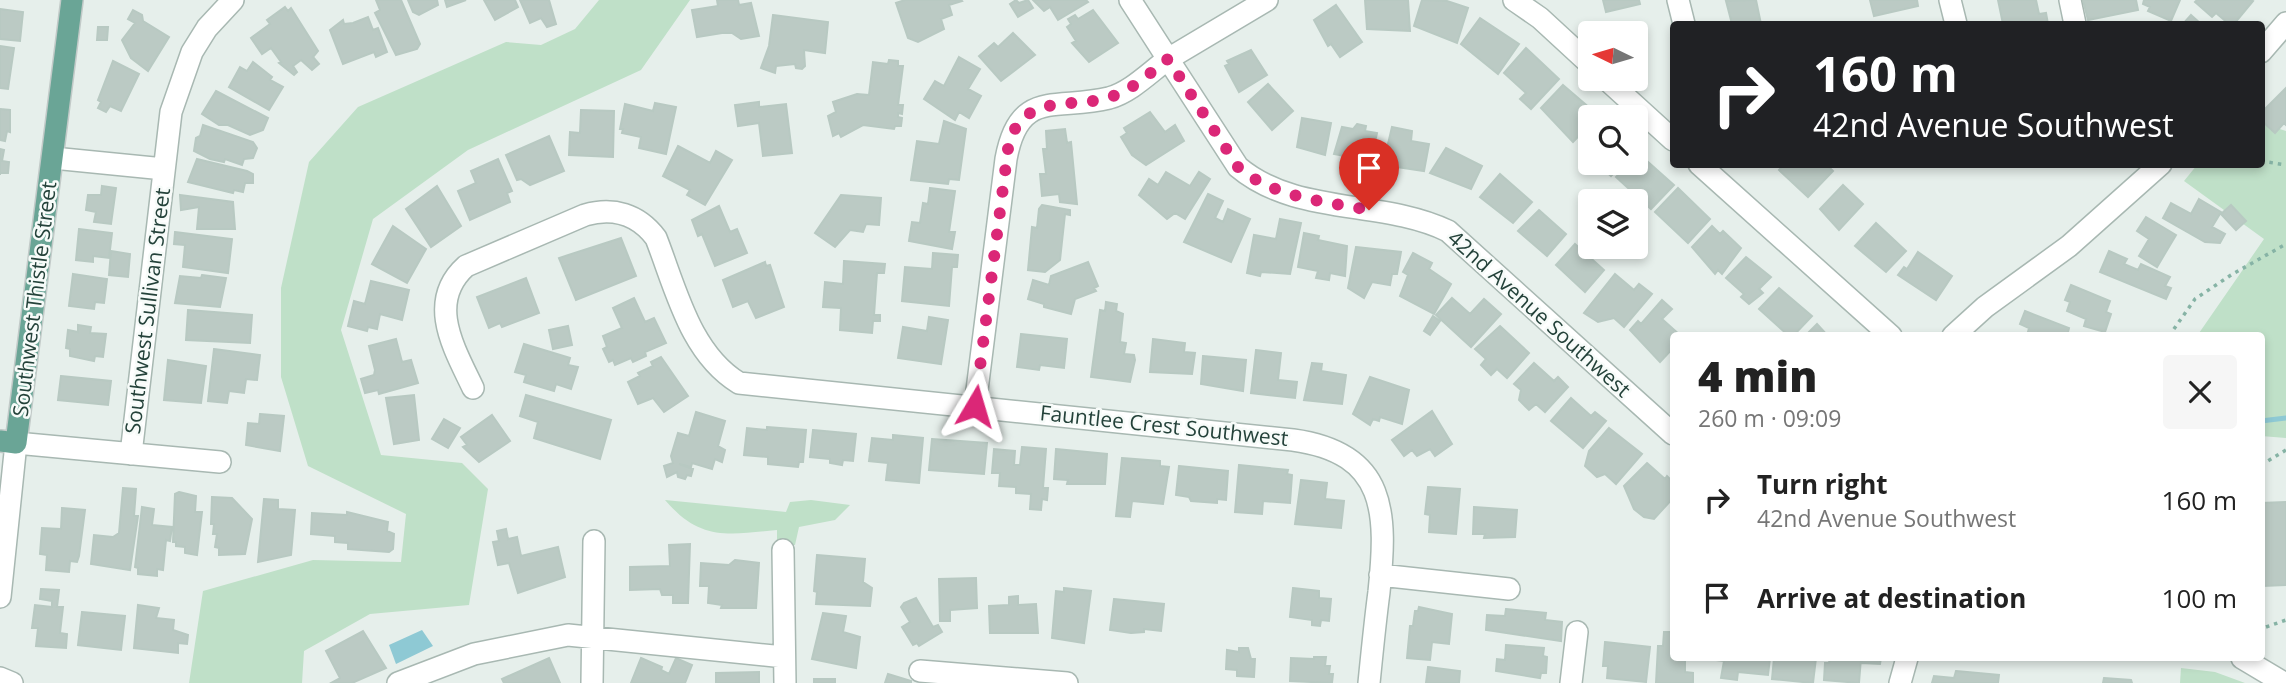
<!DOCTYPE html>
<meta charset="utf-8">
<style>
body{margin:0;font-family:"Open Sans",sans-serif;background:#f6f6f6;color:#222;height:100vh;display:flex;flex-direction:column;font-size:26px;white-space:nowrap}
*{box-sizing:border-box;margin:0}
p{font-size:23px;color:#767676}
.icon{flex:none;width:38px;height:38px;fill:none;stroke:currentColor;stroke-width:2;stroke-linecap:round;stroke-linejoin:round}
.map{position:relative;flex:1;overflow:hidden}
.panel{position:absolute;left:1670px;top:332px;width:595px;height:329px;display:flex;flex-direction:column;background:#fff;border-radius:7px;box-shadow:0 4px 10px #0003}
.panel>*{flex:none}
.banner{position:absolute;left:1670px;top:21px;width:595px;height:147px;border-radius:7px;box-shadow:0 4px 10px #0003;background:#202124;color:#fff;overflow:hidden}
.needle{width:46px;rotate:275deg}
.buttons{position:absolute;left:1578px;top:21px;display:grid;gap:14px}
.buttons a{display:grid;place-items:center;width:70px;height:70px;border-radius:7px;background:#fff;box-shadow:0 4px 10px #0003;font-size:35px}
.pin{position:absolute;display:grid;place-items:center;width:60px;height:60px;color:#fff;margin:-72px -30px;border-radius:50% 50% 50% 0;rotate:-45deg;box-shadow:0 0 7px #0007}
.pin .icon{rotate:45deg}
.me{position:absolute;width:77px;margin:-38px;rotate:7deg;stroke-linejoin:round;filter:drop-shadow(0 0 5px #0008)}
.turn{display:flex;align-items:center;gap:24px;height:147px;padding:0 28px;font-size:32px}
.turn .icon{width:91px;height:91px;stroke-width:2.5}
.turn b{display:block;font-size:49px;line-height:60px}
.round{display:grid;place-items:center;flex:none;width:74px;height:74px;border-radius:7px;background:#f6f6f6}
.overview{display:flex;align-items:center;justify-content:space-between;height:119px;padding:0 28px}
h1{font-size:42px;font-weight:800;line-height:52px}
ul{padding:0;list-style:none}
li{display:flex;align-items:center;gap:21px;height:98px;padding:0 28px}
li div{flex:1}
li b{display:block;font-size:26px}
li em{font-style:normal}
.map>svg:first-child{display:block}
.green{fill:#bfe0c8}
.water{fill:#8ec9d4}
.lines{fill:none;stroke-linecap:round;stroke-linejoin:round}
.stream{stroke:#8ec9d4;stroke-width:5}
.building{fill:#bbcac4;stroke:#b8c9c2;stroke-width:2}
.minor-casing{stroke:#a8b8b2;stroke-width:24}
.major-casing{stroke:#c2cac8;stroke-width:24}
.path{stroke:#86b3a5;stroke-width:3.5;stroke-dasharray:3.5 5;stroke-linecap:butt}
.minor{stroke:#fff;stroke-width:21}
.major{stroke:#6aa596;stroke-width:21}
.route{stroke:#db2777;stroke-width:12;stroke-dasharray:0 21.6}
.labels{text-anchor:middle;stroke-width:5;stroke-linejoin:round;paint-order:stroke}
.street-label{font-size:21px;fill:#24423a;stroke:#f7fbf9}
</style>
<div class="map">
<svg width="2286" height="683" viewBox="0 0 2286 683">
<rect width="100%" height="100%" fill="#e6efeb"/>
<path class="green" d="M599 0H690L641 70 468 150 373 219 341 330 381 455 462 463 488 489 469 605 370 614 304 651 302 683H189L203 591 313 560 401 562 406 514 308 466 281 377V288L309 162 358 107 506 42 541 45 575 29Z
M2261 123 2286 131V438L2261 436V336H2197L2264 239 2184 181 2197 165 2261 164Z
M665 500 786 512 790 502 811 500 850 505 835 520 799 527 795 545 777 546V530C727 535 700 541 665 500Z
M2181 668 2215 672 2245 683H2180Z"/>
<path class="water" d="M422 630 433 646 396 664 389 645Z"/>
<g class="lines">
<path class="stream" d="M2261 421 2286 418"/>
</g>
<path class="building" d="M376 0H401L420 44 417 49 396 55 375 13 380 10Z
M408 0H437L438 5 419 15 413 12Z
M445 0H466L447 7Z
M484 0H515L518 7 495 20Z
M520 0H549L556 24 547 27 541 18 530 23Z
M717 0H738L739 5 751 3 759 36 741 39 732 33H722L697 37 692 10 718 6Z
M905 0H961L962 1 949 5 952 15 941 19 944 29 918 42 908 38 896 3Z
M1016 0 1019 3 1028 0 1033 8 1018 17 1010 4Z
M1033 0H1086L1088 2 1058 20 1050 7 1044 11Z
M1365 0H1408L1410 31 1367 29Z
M1422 0 1447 1 1468 8 1457 43 1414 26Z
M1603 0H1639L1640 4 1606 12Z
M1756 0 1761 24H1732L1726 1Z
M1870 0H1917L1918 6 1874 16Z
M1998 0H2036L2039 14 2046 13 2048 24H2003Z
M2083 0H2136L2138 10 2088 20Z
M2144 0H2180L2171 21 2148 11 2150 7 2143 4Z
M2197 0H2251L2253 1 2234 24H2229L2216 13 2212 17 2195 2Z
M1336 5 1362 42 1340 57 1331 44 1328 46 1314 20Z
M285 7 288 11 291 8 318 51 313 57 319 64 312 70 301 60 293 66 297 72 294 75 279 63 281 62 271 48 262 54 251 38 270 24 267 20Z
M0 9 23 12 20 41 0 39Z
M133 10 142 15 143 21 169 37 148 71 131 58 122 40 135 23 128 19Z
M1093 10 1118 43 1089 62 1072 43 1076 41 1067 27 1071 24 1068 19 1075 15 1078 19Z
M773 15 828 22 825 53 804 50 805 66 802 69 796 68 795 64 776 66 775 73 761 68 769 46Z
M2191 15 2201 24H2183Z
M368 17 373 30 378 28 387 52 376 57 374 52 343 64 330 30 343 20 344 24 353 23Z
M1480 18 1519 44 1498 74 1461 44Z
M98 27H108L107 40H97Z
M1013 33 1035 55 1001 81 979 56 994 43 998 47Z
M0 46 14 48 8 89 0 88Z
M1526 48 1559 79 1531 109 1520 99 1526 93 1504 73Z
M1251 50 1267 75 1239 92 1225 66 1229 64 1227 61Z
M959 57 980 69 968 89 981 96 969 118 959 112 955 120 924 99 935 81 944 86Z
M889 60 898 61V66H903L898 105H903L902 114 898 113V117L902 118 901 126H895L894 129 863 125 841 137 839 133 833 136 828 116 836 112 833 102 857 94 869 95 873 62 888 64Z
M113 61 139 74 121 111 110 106 106 112 98 108 101 102 98 100Z
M253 62 272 77 270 80 283 87 269 110 229 87 240 67 247 71Z
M1268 84 1293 111 1272 130 1248 102Z
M1563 85 1598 115 1591 117V123L1573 142 1541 108Z
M2286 88V125L2284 123 2275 133 2261 120V113Z
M216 91 268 118 263 130 250 135 228 125H219L202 114Z
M759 102V107L786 104 792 153 763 156 759 123 738 126 735 105Z
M655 103 676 107 666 154 639 148 641 137 622 133 623 129H620L625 104 653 111Z
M0 109 10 110V132L7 131 5 141 0 140Z
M581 110 614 111 613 157 569 155 570 132 580 133Z
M1150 112 1165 132 1175 125 1184 141 1146 165 1132 155 1121 137 1127 133 1124 128Z
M1302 118 1331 123 1325 155 1297 147Z
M944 121 966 129 959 180 949 179 948 184 911 180 917 141 939 144Z
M1357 124 1366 126 1365 131 1377 133 1371 161 1334 154 1342 127 1353 129Z
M203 125 253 142 257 148 253 158 244 159 242 165 225 159 224 162 210 159 194 151 196 138 200 136Z
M1392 127 1412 131 1411 141 1429 144 1424 171 1383 165Z
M1065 129 1067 143 1071 142 1077 204 1060 202 1059 194 1042 196 1040 174H1046L1043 149H1047L1046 131Z
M1591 130V152L1580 142Z
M549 136 564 171 530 185 521 179 517 180 506 155Z
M678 146 710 163 716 151 732 160 705 205 687 195 690 190 663 176Z
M1446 148 1482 166 1471 189 1430 173Z
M0 149 4 150 2 161 9 162 8 173H0V175Z
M1638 153 1674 185 1651 209 1616 177 1630 163H1636Z
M197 159 247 171 253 174V183H245L243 192 234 190 233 193 188 182Z
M498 159 512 191 507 193 510 202 470 220 458 191 476 183 471 171Z
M1597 163H1623L1611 176Z
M1784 164H1826L1833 171 1808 197 1779 170Z
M1166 172 1190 186 1199 172 1210 179 1185 219 1175 213 1167 219 1139 195 1149 179 1158 185Z
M1500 174 1532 202 1513 223 1480 197Z
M1843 185 1863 204 1839 230 1820 209Z
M102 186 116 188 111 224 94 222 96 212 86 210 88 195H101Z
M437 186 461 226 431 247 406 209Z
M930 188 955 191 949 232H955L952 249 909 241 912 222 920 223 923 203 928 204Z
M1678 188 1710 219 1688 243 1655 212Z
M1208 194 1223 201 1215 218 1223 222 1228 209 1250 219 1231 262 1184 242Z
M180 195 233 202 235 229H197L199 207 181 210Z
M841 195 881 198 879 225 866 224 863 232 850 230 835 247 815 233Z
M2199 199 2221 212 2212 227 2225 234 2220 243 2205 242 2163 218 2171 203 2191 214Z
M1042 205 1070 210V215L1065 214 1060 260 1045 272 1028 270 1032 227 1037 228 1039 209Z
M2231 205 2246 221 2236 230 2221 214Z
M719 206 730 232 737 229 747 253 715 266 702 234 698 236 692 220Z
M1539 210 1566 234 1547 256 1518 231Z
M2146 217 2176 235 2157 267 2139 256 2149 239 2137 231Z
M1280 219 1301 223 1290 274 1261 272 1260 276 1247 273 1254 235 1276 239Z
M1876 223 1906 251 1886 272 1855 246Z
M393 226 426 249 407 283 372 264Z
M1712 226 1720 234 1723 231 1741 248 1722 274 1718 270 1715 274 1692 247Z
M79 229 112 233 109 258 93 256V262L76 260Z
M175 232 232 239 228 273 183 267 185 245 174 244Z
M1304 233 1319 236 1318 240 1347 246 1345 276 1330 273 1329 280 1316 278 1318 271 1298 267Z
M621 238 636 276 576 300 559 258Z
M1575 244 1604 270 1585 292 1556 265Z
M1356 247 1401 252 1397 274H1392L1390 285 1372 282 1364 298 1348 288Z
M111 251 130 254 128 277 109 275Z
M2109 251 2127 259 2124 264 2138 270 2141 264 2170 277 2165 286 2171 288 2166 299 2100 272Z
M1918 252 1952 276 1936 300 1898 275 1904 267 1907 269Z
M933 253 958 255 957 267H952L949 306 902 301 905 267 932 269Z
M1413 253 1432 263 1429 269 1451 284 1434 314 1400 296 1408 275 1403 272Z
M1746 257 1771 277 1759 289 1763 293 1749 304 1741 297 1744 294 1726 278Z
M844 261 885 264 884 273H877L874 315H880V321H873L872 333 840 330 841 308 823 307 825 282 843 284Z
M765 262 766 266 770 265 784 307 756 318 748 301 733 307 723 280Z
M1088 262 1098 286 1094 288 1096 291 1075 299 1071 314 1044 307V304L1028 299 1033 280 1049 285 1051 276Z
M73 274 107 279 104 303 95 302 94 309 69 306Z
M1615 274 1634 290 1639 284 1652 294 1624 327 1614 318 1598 322 1584 313Z
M202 275 226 278 220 307 175 303 180 276 201 278Z
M526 278 539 313 502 327 500 323 489 328 477 297Z
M371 281 409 290 402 320 380 314 377 329 368 327 367 331 348 326 354 301 365 304Z
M2071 285 2110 301 2106 312 2111 314 2105 332 2084 326 2086 319 2067 311 2070 302 2065 300Z
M1779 288 1812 316 1793 336H1789L1759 309Z
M634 298 645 322 654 318 666 343 645 352 646 356 633 362 631 358 615 365 613 360 609 362 603 349 607 347 603 336 622 328 613 308Z
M1452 298 1470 314 1484 299 1501 314 1471 347 1436 315Z
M1662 300 1672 309 1662 319 1681 336H1673V348L1660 362 1630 330 1638 321 1641 324Z
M1106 302 1117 304 1116 311 1123 314 1120 342 1126 343 1124 354 1134 355 1135 360 1130 382 1091 377 1100 310 1105 311Z
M188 310 252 315 250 343 186 340Z
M2025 311 2069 328 2067 336H2027L2029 328 2020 324Z
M1433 316 1440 321 1430 335 1424 331Z
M929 317 948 320 941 364 898 358 903 327 927 331Z
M1817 324 1828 336H1805Z
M78 325 91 327 90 333 106 334 103 357 95 356 94 361 70 356V349L66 348 68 330 78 332Z
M568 326 572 345 553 349 549 330Z
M1500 326 1529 353 1507 378 1497 369 1491 375 1481 365 1486 359 1475 349Z
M1021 334 1067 339 1064 368 1040 365 1039 370 1017 367Z
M396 339 402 362 411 360 418 383 379 394 378 390 365 393 361 379 374 375 375 370 369 346Z
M1153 339 1185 343 1184 352 1195 353 1192 374 1150 372Z
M524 344 570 358 568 365 578 367 571 389 556 384 554 391 524 382 526 375 515 372Z
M214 349 260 355 257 380 246 379 244 393 229 391 227 403 208 401Z
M1256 350 1281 353 1278 380 1297 382 1295 398 1251 393Z
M1203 356 1246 360 1243 391 1201 384Z
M661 357 688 396 664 412 653 398 638 404 628 382 640 376 638 373 653 366 651 362Z
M168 360 206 366 201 403 164 400Z
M1312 363 1322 364 1321 371 1346 375 1342 404 1304 400Z
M1534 363 1554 381 1558 377 1568 387 1545 412 1536 404 1529 410 1519 400 1521 390 1514 384Z
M61 376 111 381 108 405 58 400Z
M1370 377 1409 390 1402 424 1380 417 1379 421 1373 419 1370 425 1353 414Z
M414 395 419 440 394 444 386 398Z
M526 395 611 420 600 459 534 438 538 422 520 416Z
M1571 398 1591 416 1595 412 1606 421 1583 448 1551 421Z
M1432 411 1452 444 1435 456 1430 449 1417 456 1412 450 1404 456 1392 440Z
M696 412 725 421 718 446 725 450 722 462 715 459 712 469 692 463 691 467 679 464 693 469 691 476 687 475 685 479 678 477 677 472 667 477 664 466 673 463 671 456 678 433 689 436Z
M260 414 284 416 280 451 246 445 248 423 259 424Z
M492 415 510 441 479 462 463 447 467 445 461 437Z
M444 419 460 428 448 448 432 439Z
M767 427 806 430 803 462H799L798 467 768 464V457L744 455 747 428 767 430Z
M1609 428 1642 454 1616 484 1605 474 1597 477 1585 466 1589 451Z
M813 430 856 434 853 461 843 460 842 465 830 463V459L810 457Z
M893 435 923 438 919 483 886 480 888 463 869 461 872 438 893 440Z
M932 439 987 443 984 474 929 470Z
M1022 447 1046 449 1043 488H1048L1047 500 1042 499 1041 510 1030 509 1031 494 1016 493V487L999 486 1000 473H992L994 449 1015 451 1014 465H1020Z
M1056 449 1107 454 1105 484H1067L1068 480 1054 479Z
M1122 458 1160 461V466L1169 467 1163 504 1132 501 1130 517 1116 516Z
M1647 463 1665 479 1667 476 1673 482V498L1654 519 1644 517 1634 509 1624 486Z
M1239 465 1288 470 1287 474 1292 475 1290 503 1263 501 1262 514 1235 512Z
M1179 466 1228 471 1226 500 1217 499V503L1191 501 1189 497 1176 495Z
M1301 480 1327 483 1325 499 1344 501 1341 528 1295 524Z
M1428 487 1460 489 1456 534 1429 532 1430 515 1425 514Z
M123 488 136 489 134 516H138L130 570 91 564 94 535 113 537 119 533Z
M179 492 196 496 195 512H202L197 555 185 553V547L176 546V542H173L175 494Z
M212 497 232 498 252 519 245 554 219 555V548L215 547 217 534H213L214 524H211Z
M264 499 278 500V509L295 510 291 555 258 562Z
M2286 502V585L2263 586 2261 503Z
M142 507 154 509 152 525 172 527 170 541 166 540 163 570 157 569V576L138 574V568L135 567Z
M1474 507 1517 510 1515 537 1484 538 1485 534H1473Z
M62 508 85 510 79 556 77 562 70 561 69 572 46 570 47 555 40 554 42 528 61 529Z
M347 512 388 522 387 531 394 534 393 549 389 552 348 549V543L335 542V536L311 534 312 513 347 515Z
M506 529 508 539 517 537 521 556 558 547 565 577 518 593 509 563 498 565 493 542 499 541 497 531Z
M690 544 688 603H673V595H662L660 589 630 590V567L670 566 669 545Z
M817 555 865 559 863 582 872 588 870 606 816 604 817 592 814 591Z
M735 560 759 563 756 608H721L722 605 708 603 709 586H700L701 563 729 565Z
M976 578 977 608 950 610V621H940L939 579Z
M1064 588 1091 591 1084 643 1052 638 1056 591 1064 592Z
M1293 588 1319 591V598L1331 599 1329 621 1321 620 1320 626 1312 625V620L1290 617Z
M41 589 59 590 57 607H63L60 633 67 634 66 648 36 646 38 628H32L35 605 52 607V601L40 599Z
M1018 596V605L1036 604 1038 633H990L989 606 1009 605V597Z
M916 598 933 627 938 625 942 632 919 646 917 643 913 645 902 627 910 622 901 607 904 603Z
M1114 599 1164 604 1161 631 1144 629V632L1131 633 1110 630Z
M138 605 159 608 156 618 174 620 173 630 188 635 187 644 178 643V653L134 648Z
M1419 607 1452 614 1449 644 1432 642 1430 660 1407 658 1410 626H1413L1415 611H1418Z
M1506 609 1546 613 1545 620 1562 622 1561 641 1486 630 1487 615 1505 616Z
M82 612 125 616 121 650 78 645Z
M823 613 846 616 843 632 860 637 856 668 812 659Z
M363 631 386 668 352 683H331L340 678 326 651Z
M1664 632H1673V658L1685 659V672L1693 673V683H1656L1658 646H1663Z
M1605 642 1650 647 1646 682 1607 678 1608 666H1603Z
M1506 645 1544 648 1543 656 1547 657 1546 673H1541L1540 678 1496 671 1497 659 1505 660Z
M1239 648H1248L1251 659H1255L1254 677 1237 676V670L1226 669 1227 650 1239 652Z
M1314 657H1326L1325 666H1330L1329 674H1333L1332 683 1290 681 1291 658 1314 659Z
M549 658 560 683H504L502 679Z
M641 658 662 667 661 670 669 674 676 658 692 665 685 683H631Z
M1770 658 1768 675 1738 672 1737 680 1721 678 1724 661 1708 659Z
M1774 658H1816L1813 683 1772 679Z
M1830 658H1861L1859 683 1824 680 1825 663H1829Z
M1862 658H1881L1880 664 1862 663Z
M1428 667 1460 671 1459 683H1426Z
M1956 671 1999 675 1998 683H1932L1934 676 1954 678Z
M759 672V683H716V673Z
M888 674 911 681V683H885Z
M2104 678 2131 680 2132 683H2103Z
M814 679H835V683H814Z"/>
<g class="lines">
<g class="minor-casing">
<path id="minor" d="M1267 0 1168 59 1238 167C1296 216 1382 199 1448 231L1673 434
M1514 0 1540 18 1591 65
M1678 0 1684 24
M1950 0 1956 24
M2070 0 2075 24
M2261 52 2286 23
M1606 79 1673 140
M53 158 164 169
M1699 164 1891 336
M1953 336 1985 307 2069 246 2161 164
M473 388C454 348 426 302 466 266L585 215C613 207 638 214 656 238 676 289 690 353 739 383L1293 440C1388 453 1387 514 1379 592 1375 622 1372 653 1369 683
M975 406 1006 159C1019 88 1056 111 1109 98 1131 92 1150 72 1168 59L1130 0
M131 454 171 112 192 52 207 28 233 0
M783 550 785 683
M1380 575 1509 589
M0 597 16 443 220 462
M2242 658 2284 683
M920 671 1067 683
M0 678 12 683
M398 683 474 654 568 635 784 657
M592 683 594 541
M1571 683 1577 632
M1900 683 1907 658"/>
</g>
<g class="major-casing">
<path id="major" d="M0 441 16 443 72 0"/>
</g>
<path class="path" d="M2261 161 2286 165
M2169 336 2195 299 2231 275 2286 244
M2261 465 2286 450
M2266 627 2286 620"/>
<use href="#minor" class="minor"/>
<use href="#major" class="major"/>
</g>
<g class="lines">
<path class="route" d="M975 406 1009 141C1029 90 1073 111 1113 96 1134 89 1151 72 1168 59L1238 167C1274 198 1324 201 1369 210"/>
</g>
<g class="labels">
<g class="street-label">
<text transform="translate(35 299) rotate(-83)" y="7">Southwest Thistle Street</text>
<text transform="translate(148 311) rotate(-83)" y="7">Southwest Sullivan Street</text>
<text transform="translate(1539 314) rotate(42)" y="7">42nd Avenue Southwest</text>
<text transform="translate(1164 426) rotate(6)" y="7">Fauntlee Crest Southwest</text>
</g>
</g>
</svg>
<div class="buttons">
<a><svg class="needle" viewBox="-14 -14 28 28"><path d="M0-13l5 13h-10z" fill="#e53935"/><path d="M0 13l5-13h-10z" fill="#767676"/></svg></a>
<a><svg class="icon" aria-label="search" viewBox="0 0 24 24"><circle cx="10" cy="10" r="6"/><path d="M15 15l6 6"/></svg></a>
<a><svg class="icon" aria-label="layers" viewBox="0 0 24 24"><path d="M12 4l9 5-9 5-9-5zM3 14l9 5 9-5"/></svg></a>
</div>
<div class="pin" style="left:1369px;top:210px;background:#d93025"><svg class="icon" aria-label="arrive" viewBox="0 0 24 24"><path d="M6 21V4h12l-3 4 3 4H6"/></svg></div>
<svg class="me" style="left:975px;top:406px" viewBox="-20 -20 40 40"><path d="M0-17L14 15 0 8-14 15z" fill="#db2777" stroke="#fff" stroke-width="4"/></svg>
<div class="banner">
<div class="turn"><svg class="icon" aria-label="right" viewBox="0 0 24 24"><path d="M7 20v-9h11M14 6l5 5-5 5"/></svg><div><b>160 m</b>42nd Avenue Southwest</div></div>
</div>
<section class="panel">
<div class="overview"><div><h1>4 min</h1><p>260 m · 09:09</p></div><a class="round"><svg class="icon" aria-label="close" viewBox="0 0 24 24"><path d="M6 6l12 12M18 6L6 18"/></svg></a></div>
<ul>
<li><svg class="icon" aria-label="right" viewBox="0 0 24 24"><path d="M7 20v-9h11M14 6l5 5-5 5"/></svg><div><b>Turn right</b><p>42nd Avenue Southwest</p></div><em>160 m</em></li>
<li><svg class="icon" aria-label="arrive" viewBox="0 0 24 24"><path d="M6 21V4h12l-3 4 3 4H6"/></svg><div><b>Arrive at destination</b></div><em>100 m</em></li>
</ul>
</section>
</div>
